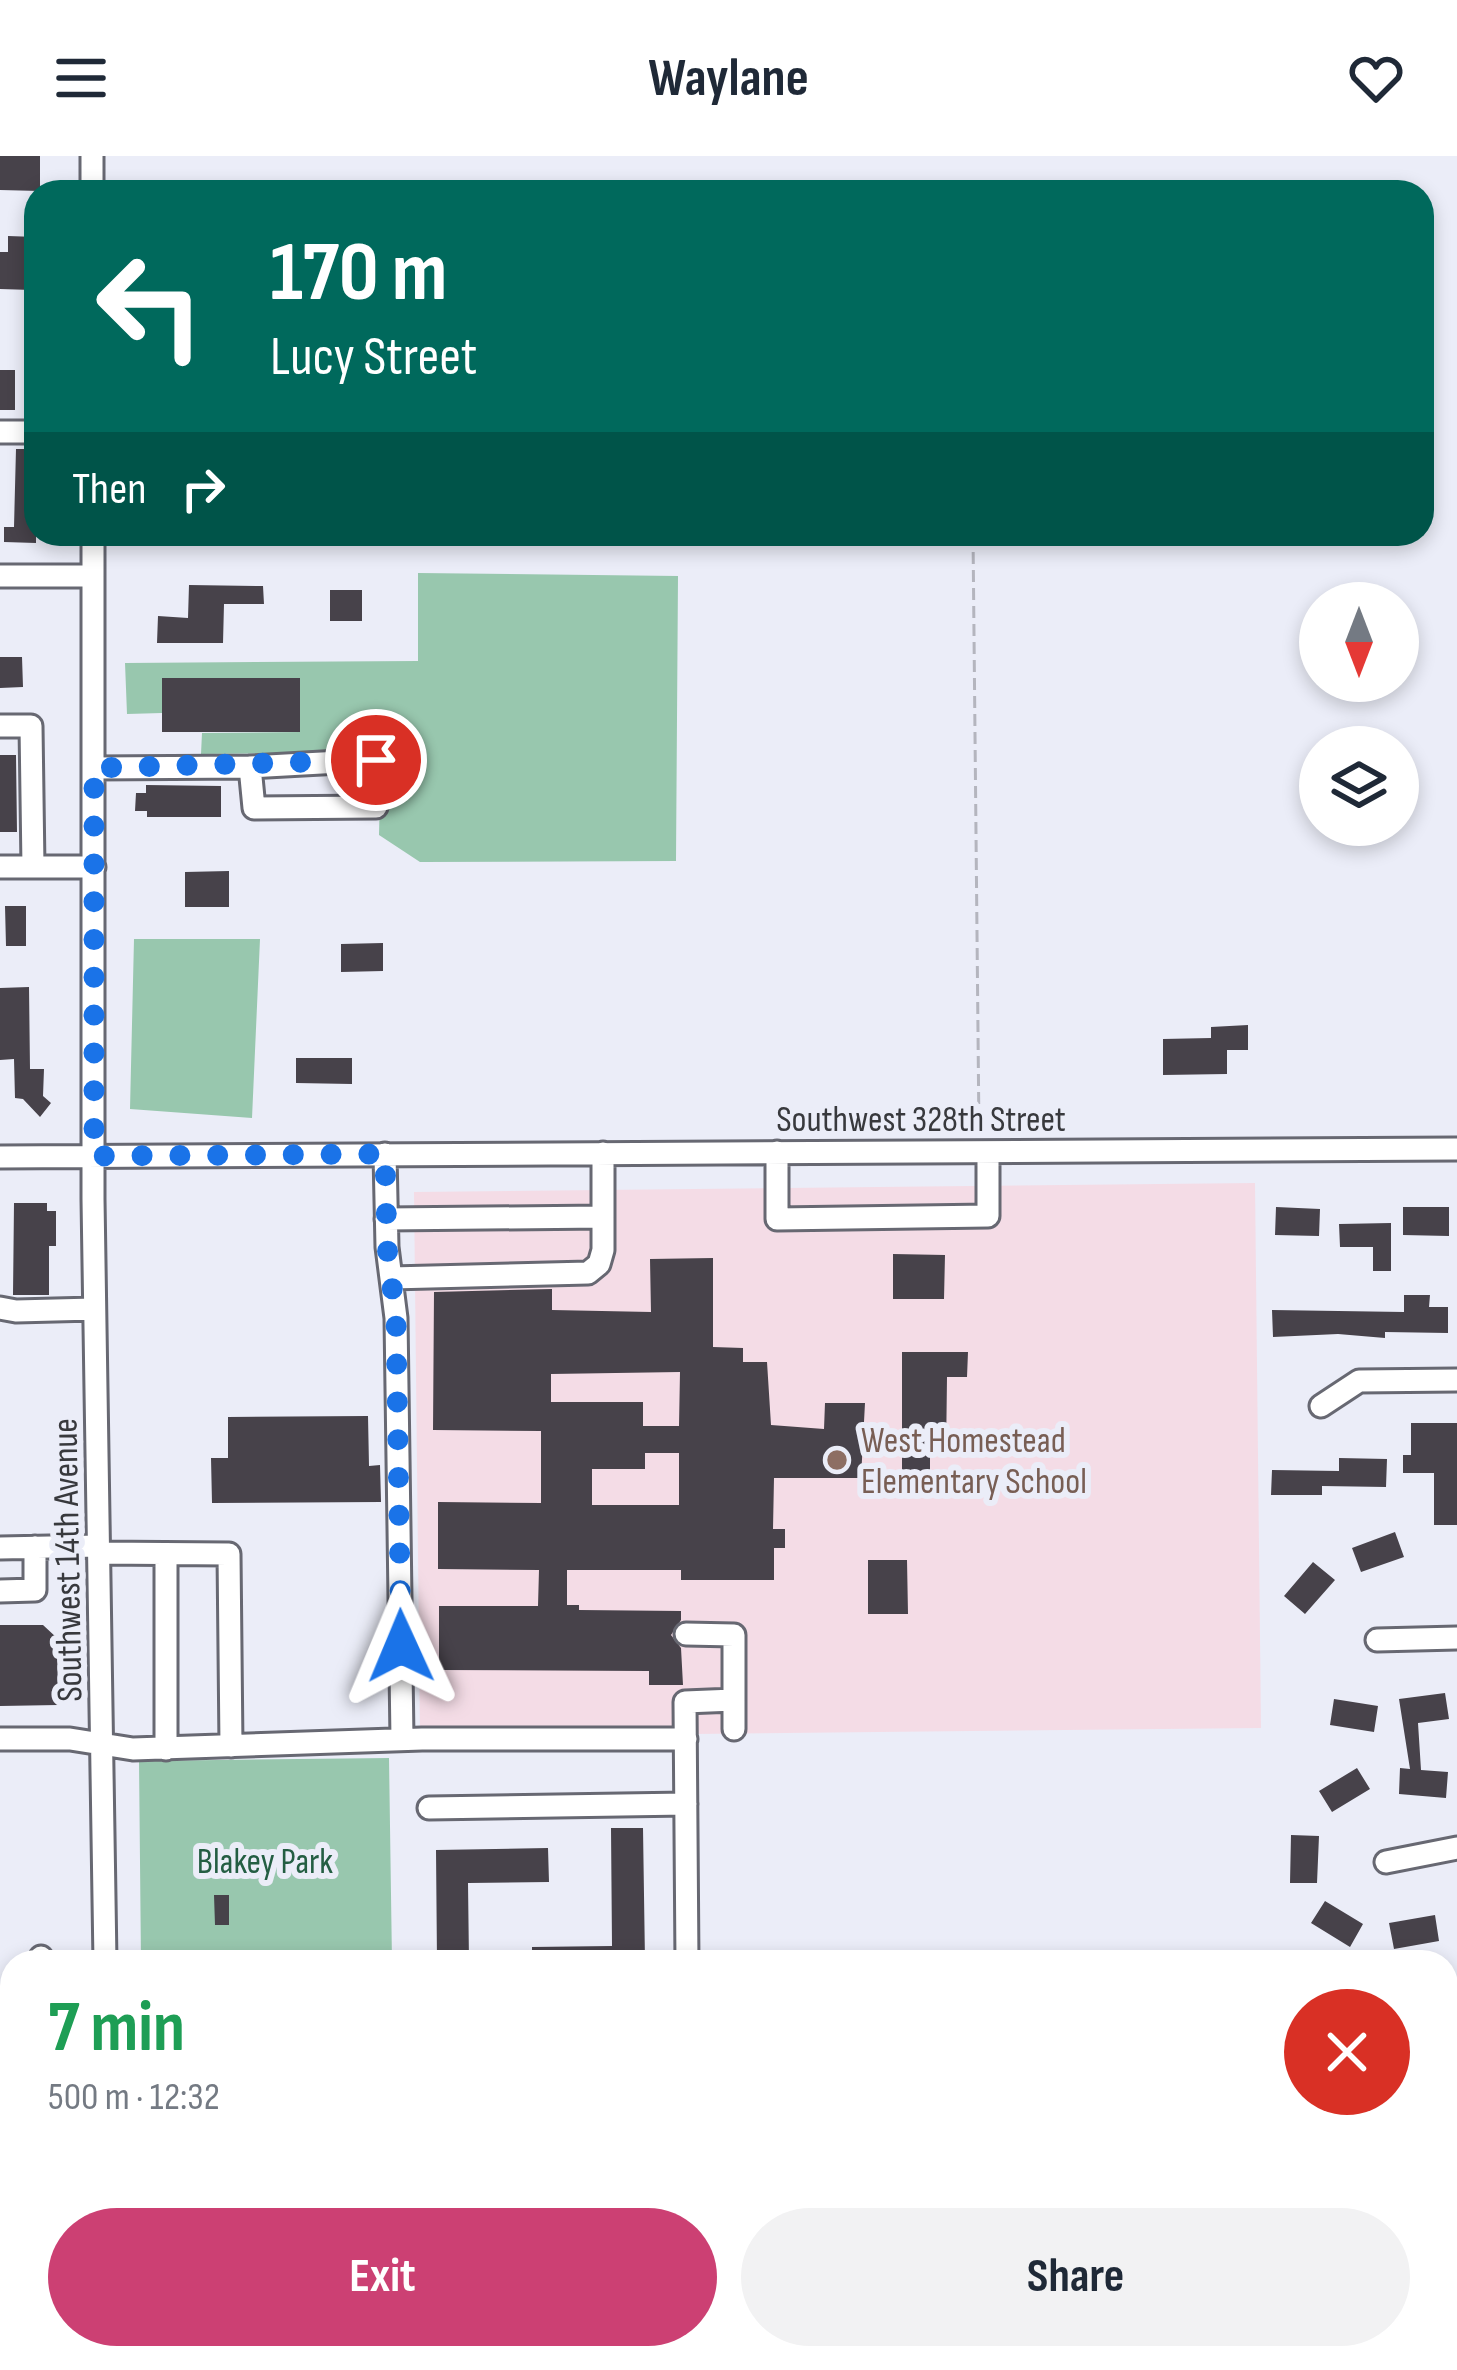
<!DOCTYPE html>
<meta charset="utf-8">
<style>
body{margin:0;font-family:"Sofia Sans Condensed",sans-serif;background:#f2f2f3;color:#1f2937;height:100vh;display:flex;flex-direction:column;font-size:45px;white-space:nowrap}
*{box-sizing:border-box;margin:0}
p{font-size:39px;color:#747a83}
.icon{flex:none;width:66px;height:66px;fill:none;stroke:currentColor;stroke-width:2;stroke-linecap:round;stroke-linejoin:round}
.map{position:relative;flex:1;overflow:hidden}
.panel{position:absolute;left:0px;top:1794px;width:1458px;height:420px;display:flex;flex-direction:column;background:#fff;border-radius:36px 36px 0 0;box-shadow:0 6px 18px #0003}
.panel>*{flex:none}
.banner{position:absolute;left:24px;top:24px;width:1410px;height:366px;border-radius:36px;box-shadow:0 6px 18px #0003;background:#00695c;color:#fff;overflow:hidden}
.needle{width:78px;rotate:180deg}
.controls{position:absolute;left:1299px;top:426px;display:grid;gap:24px}
.controls a{display:grid;place-items:center;width:120px;height:120px;border-radius:50%;background:#fff;box-shadow:0 6px 18px #0003;font-size:60px}
.pin{position:absolute;display:grid;place-items:center;width:102px;height:102px;color:#fff;margin:-51px;border:6px solid #fff;border-radius:50%;box-shadow:0 3px 12px #0007}
.me{position:absolute;width:132px;margin:-66px;rotate:359deg;stroke-linejoin:round;filter:drop-shadow(0 0 9px #0008)}
.turn{display:flex;align-items:center;gap:42px;height:252px;padding:0 48px;font-size:54px}
.turn .icon{width:156px;height:156px;stroke-width:2.5}
.turn b{display:block;font-size:84px;line-height:102px}
.then{display:flex;align-items:center;height:114px;padding:0 48px;background:#0003;gap:24px;font-size:45px}
.round{display:grid;place-items:center;flex:none;width:126px;height:126px;border-radius:63px;background:#f2f2f3}
.summary{display:flex;align-items:center;justify-content:space-between;height:204px;padding:0 48px}
h1{font-size:72px;font-weight:700;line-height:90px;color:#1e9e55}
.primary-button{display:flex;gap:24px;margin-top:auto;padding:24px 48px}
.primary-button a{flex:1;height:138px;border-radius:72px;background:#cc4073;color:#fff;font-size:48px;font-weight:700;line-height:138px;text-align:center}
.primary-button a+a{background:#f2f2f3;color:#1f2937}
header{display:flex;justify-content:space-between;align-items:center;height:156px;padding:0 48px;background:#fff;font-size:54px;font-weight:700}
.map>svg:first-child{display:block}
.education{fill:#f4dce6}
.green{fill:#98c7ae}
.building{fill:#47424a;fill-rule:evenodd}
.lines{fill:none;stroke-linecap:round;stroke-linejoin:round}
.minor-casing{stroke:#676872;stroke-width:27}
.path{stroke:#b4b5be;stroke-width:3;stroke-dasharray:12 6;stroke-linecap:butt}
.minor{stroke:#fff;stroke-width:21}
.route{stroke:#1a73e8;stroke-width:21;stroke-dasharray:0 37.8}
.education-dot{fill:#8d6e63;stroke:#ebedf8;stroke-width:4.5}
.labels{text-anchor:middle;stroke-width:12;stroke-linejoin:round;paint-order:stroke}
.street-label{font-size:36px;fill:#38393d;stroke:#ebedf8}
.education-label{font-size:36px;fill:#785e54;stroke:#ebedf8;text-anchor:start}
.park-label{font-size:36px;fill:#245e43;stroke:#ebedf8}
</style>
<header><svg class="icon" aria-label="menu" viewBox="0 0 24 24"><path d="M4 6h16M4 12h16M4 18h16"/></svg>Waylane<svg class="icon" aria-label="heart" viewBox="0 0 24 24"><path d="M12 20l-8-8c-3-5 5-10 8-4 3-6 11-1 8 4z"/></svg></header>
<div class="map">
<svg width="1457" height="2214" viewBox="0 0 1457 2214">
<rect width="100%" height="100%" fill="#ebedf8"/>
<path class="education" d="M1255 1027 1261 1572 420 1581 414 1036Z"/>
<path class="green" d="M418 417 678 420 676 705 420 706 379 679 381 596 201 598 202 577 300 576V522H163L162 557 127 558 125 507 418 505Z
M134 783H260L252 962 130 953Z
M389 1602 392 1806H141L139 1605Z"/>
<path class="building" d="M0 0H40V35L0 34Z
M8 80 36 81 32 134 0 133V96H8Z
M0 214H15V254H0Z
M16 293H36V387L4 386V371H14Z
M189 429 263 430 264 448H224L223 487H157L158 460 188 462Z
M330 434H362V465H330Z
M0 501H22L23 531 0 532Z
M162 522H300V576H162Z
M0 599H16L17 676H0Z
M146 629 221 630V661H147V655H135L136 637H146Z
M229 715V751H185V716Z
M5 750H26V790H6Z
M383 787V815L341 816V788Z
M29 831 30 913H44L43 940 51 947 40 961 23 943 15 942 14 903 0 904V832Z
M1248 869V894H1227V918L1163 919V883L1211 882V871Z
M296 902H352V928L296 927Z
M14 1047H47V1055H56V1090H49V1139H13Z
M1276 1051 1320 1053 1319 1080 1275 1079Z
M1403 1051H1449V1080L1403 1079Z
M1391 1067V1115H1373V1091H1340L1339 1068Z
M893 1098 945 1099 944 1143H893Z
M713 1102V1191L743 1192V1206H767L771 1269 824 1273 825 1247H865L861 1322H774L773 1373H785V1392H774V1424H681V1414H567V1449H579V1454L681 1455V1464L671 1479 681 1492 683 1529H649V1515L439 1514V1450H538L539 1414 438 1413V1346L541 1347V1275L433 1274 434 1136 552 1133V1154L651 1156 650 1103ZM680 1216 679 1270H643V1246H551V1218ZM645 1297H679V1349H592V1313H645Z
M1404 1139H1430L1429 1151H1448V1177L1385 1176V1182L1338 1178 1273 1181 1272 1154 1404 1156Z
M902 1196H968L967 1221H947L946 1300H930V1322H902Z
M368 1260 369 1310 380 1309 381 1346 212 1347 211 1302H228V1261Z
M1411 1267H1457V1369H1434V1317H1403V1299H1411Z
M1339 1302 1387 1303 1386 1331 1322 1330V1339H1271L1272 1314 1339 1315Z
M1395 1376 1404 1401 1361 1416 1352 1392Z
M868 1404H907L908 1458H868Z
M1313 1406 1335 1424 1305 1458 1284 1440Z
M0 1469H43L57 1482 58 1549 0 1550Z
M1445 1537 1449 1563 1418 1567 1421 1614 1448 1616 1446 1642 1399 1638 1400 1612 1410 1613 1399 1543Z
M1334 1543 1378 1550 1374 1576 1330 1569Z
M1357 1612 1370 1633 1332 1656 1319 1635Z
M611 1672H643L645 1806H532V1791L612 1790Z
M1291 1679 1319 1680 1317 1727H1290Z
M548 1692 549 1726 468 1727 469 1806H437L436 1694Z
M214 1739H229V1769H215Z
M1325 1745 1363 1768 1350 1791 1311 1767Z
M1435 1759 1439 1785 1394 1793 1389 1767Z"/>
<g class="lines">
<g class="minor-casing">
<path id="minor" d="M92 0V36
M0 276H36
M93 378V1043L105 1806
M0 420H93
M0 570H31L33 711
M94 612 250 611 376 604V651L254 652 250 611
M0 711H94
M777 996V1063L988 1060V996
M385 998 387 1091 396 1162 402 1583
M0 1001 1457 993
M386 1063 603 1061
M391 1122 588 1117 599 1108 603 1094V997
M0 1152 16 1155 94 1153
M1321 1250 1359 1225 1457 1224
M0 1392 99 1390
M99 1397 229 1398 231 1590
M166 1398V1593
M0 1435 35 1434V1391
M686 1478 734 1479V1573
M1377 1484 1457 1482
M0 1583H70L133 1593 422 1583H686
M429 1652 686 1648
M1386 1706 1457 1692
M41 1801V1806
M687 1806 685 1546 734 1544
M1446 1935 1457 1934
M0 2093H12
M1446 2154H1457
M0 2166H12
M110 2202V2214
M791 2202V2214
M985 2202V2214
M1179 2202V2214
M1423 2202V2214"/>
</g>
<path class="path" d="M973 378 979 976"/>
<use href="#minor" class="minor"/>
</g>
<g class="lines">
<path class="route" d="M376 604 94 612V1000L385 998 387 1091 396 1162 401 1490"/>
</g>
<circle class="education-dot" cx="837" cy="1304" r="12"/>
<g class="labels">
<g class="street-label">
<text x="921" y="975">Southwest 328th Street</text>
<text transform="translate(66 1404) rotate(-91)" y="13">Southwest 14th Avenue</text>
</g>
<g class="education-label">
<text x="861" y="1296">West Homestead<tspan x="861" dy="41">Elementary School</tspan></text>
</g>
<g class="park-label">
<text x="265" y="1717">Blakey Park</text>
</g>
</g>
</svg>
<div class="controls">
<a><svg class="needle" viewBox="-14 -14 28 28"><path d="M0-13l5 13h-10z" fill="#e53935"/><path d="M0 13l5-13h-10z" fill="#747a83"/></svg></a>
<a><svg class="icon" aria-label="layers" viewBox="0 0 24 24"><path d="M12 4l9 5-9 5-9-5zM3 14l9 5 9-5"/></svg></a>
</div>
<div class="pin" style="left:376px;top:604px;background:#d93025"><svg class="icon" aria-label="arrive" viewBox="0 0 24 24"><path d="M6 21V4h12l-3 4 3 4H6"/></svg></div>
<svg class="me" style="left:401px;top:1490px" viewBox="-20 -20 40 40"><path d="M0-17L14 15 0 8-14 15z" fill="#1a73e8" stroke="#fff" stroke-width="4"/></svg>
<div class="banner">
<div class="turn"><svg class="icon" aria-label="left" viewBox="0 0 24 24"><path d="M17 20v-9H6M10 6l-5 5 5 5"/></svg><div><b>170 m</b>Lucy Street</div></div>
<div class="then">Then<svg class="icon" aria-label="right" viewBox="0 0 24 24"><path d="M7 20v-9h11M14 6l5 5-5 5"/></svg></div>
</div>
<section class="panel">
<div class="summary"><div><h1>7 min</h1><p>500 m · 12:32</p></div><a class="round" style="background:#d93025;color:#fff"><svg class="icon" aria-label="close" viewBox="0 0 24 24"><path d="M6 6l12 12M18 6L6 18"/></svg></a></div>
<div class="primary-button"><a>Exit</a><a>Share</a></div>
</section>
</div>
